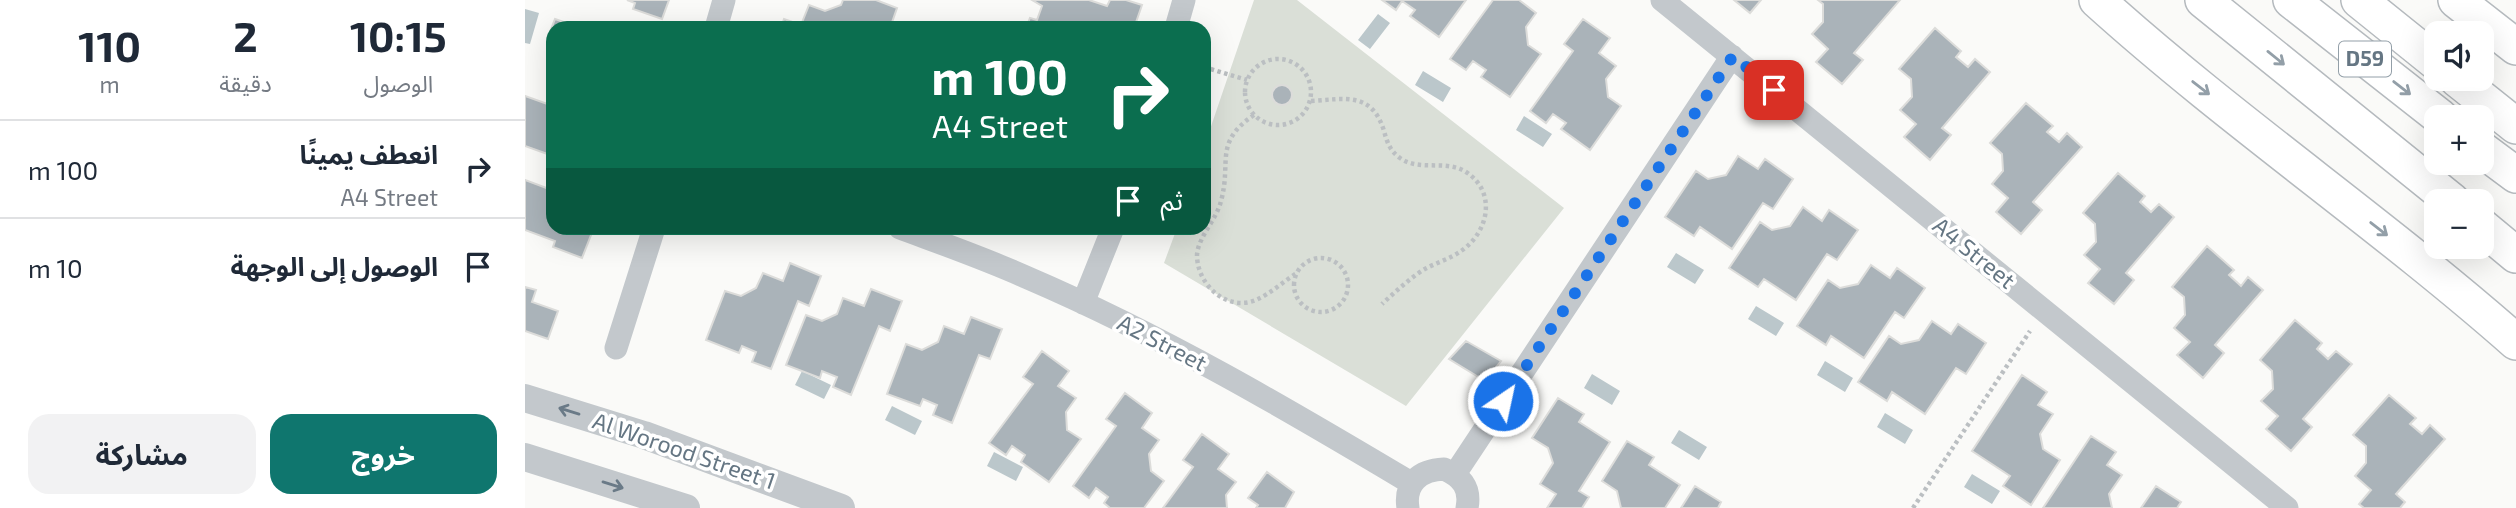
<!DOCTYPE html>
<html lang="ar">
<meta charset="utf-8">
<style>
body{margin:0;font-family:"Exo 2","Noto Sans Arabic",sans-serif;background:#f2f2f3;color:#1f2937;direction:rtl;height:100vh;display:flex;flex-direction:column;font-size:26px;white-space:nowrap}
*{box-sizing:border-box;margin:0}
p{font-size:23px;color:#747a83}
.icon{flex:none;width:38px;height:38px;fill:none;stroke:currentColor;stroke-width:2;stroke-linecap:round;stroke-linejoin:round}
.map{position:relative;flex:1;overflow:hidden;direction:ltr}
.side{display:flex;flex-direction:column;background:#fff;width:525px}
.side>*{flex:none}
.hud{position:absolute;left:21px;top:21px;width:665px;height:214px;border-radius:21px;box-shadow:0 7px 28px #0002;direction:rtl;background:#0b6e4f;color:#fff;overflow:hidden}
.controls{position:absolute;left:1899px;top:21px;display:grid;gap:14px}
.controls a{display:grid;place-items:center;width:70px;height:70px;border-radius:14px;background:#fff;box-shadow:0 7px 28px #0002;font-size:35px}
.pin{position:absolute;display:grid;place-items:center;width:60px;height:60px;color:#fff;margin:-30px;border-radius:14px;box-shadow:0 4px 10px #0006}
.me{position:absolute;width:77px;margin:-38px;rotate:34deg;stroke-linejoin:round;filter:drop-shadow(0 0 5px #0008)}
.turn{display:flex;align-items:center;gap:24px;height:147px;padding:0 28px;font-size:32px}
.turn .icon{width:91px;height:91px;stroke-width:2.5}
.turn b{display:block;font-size:49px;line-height:60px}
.then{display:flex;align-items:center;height:66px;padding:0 28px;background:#0003;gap:14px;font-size:26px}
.eta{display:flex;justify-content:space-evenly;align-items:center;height:119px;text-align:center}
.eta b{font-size:42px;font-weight:700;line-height:49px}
.primary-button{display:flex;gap:14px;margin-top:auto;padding:14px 28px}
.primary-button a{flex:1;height:80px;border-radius:21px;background:#0f766e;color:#fff;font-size:28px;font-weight:700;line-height:80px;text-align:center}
.primary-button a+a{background:#f2f2f3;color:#1f2937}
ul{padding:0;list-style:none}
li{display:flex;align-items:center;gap:21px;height:98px;padding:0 28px;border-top:2px solid #e0e1e3}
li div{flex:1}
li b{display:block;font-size:26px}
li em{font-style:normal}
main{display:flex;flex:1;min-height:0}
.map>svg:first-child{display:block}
.green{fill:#dadfd7}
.water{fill:#bbc7cb}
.building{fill:#aab3b9;stroke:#dcdcda;stroke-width:2}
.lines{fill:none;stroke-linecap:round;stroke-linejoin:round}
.primary-casing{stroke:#b5babe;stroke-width:38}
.path{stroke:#bbbfc2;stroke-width:4.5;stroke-dasharray:3.5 3.5;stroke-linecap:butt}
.minor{stroke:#c3c8cc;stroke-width:23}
.tertiary{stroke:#c3c8cc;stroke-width:28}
.primary{stroke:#fff;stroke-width:35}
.oneway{stroke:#939fa8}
.oneway2{stroke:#6a7a87}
.route{stroke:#1a73e8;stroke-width:12;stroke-dasharray:0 21.6}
.labels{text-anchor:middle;stroke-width:7;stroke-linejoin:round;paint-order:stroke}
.shield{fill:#fff;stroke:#939fa8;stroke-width:2}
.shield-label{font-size:21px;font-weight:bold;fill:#657683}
.street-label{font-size:23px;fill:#657683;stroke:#fff}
</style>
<main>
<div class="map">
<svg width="1991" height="508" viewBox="0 0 1991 508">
<rect width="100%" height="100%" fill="#fafaf8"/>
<path class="green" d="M729 0H772L1039 208 881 406 639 263 652 228H679V147Z"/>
<path class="water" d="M0 9 14 13 5 44 0 43Z
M853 14 865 23 845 49 833 40Z
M898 71 926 88 918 102 890 85Z
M999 116 1027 134 1018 147 991 130Z
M1151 253 1179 270 1170 284 1142 267Z
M1231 306 1259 323 1251 336 1223 319Z
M1300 361 1328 378 1320 392 1292 375Z
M277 371 306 385 299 399 270 385Z
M1067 374 1095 391 1087 405 1059 388Z
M367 406 397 421 390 435 360 420Z
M1360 413 1388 430 1380 444 1352 427Z
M1154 430 1182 447 1174 460 1146 443Z
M469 452 498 467 491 481 462 466Z
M1447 474 1475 491 1467 504 1439 487Z"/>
<path class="building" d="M102 0H144L137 19 108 9 110 3Z
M318 0H351L372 8 365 28H256L259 19 276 25 284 5 300 11 316 5Z
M507 0H564L582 6 585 0H601L617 5 609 28H501L505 18 512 20 517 6Z
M857 0H941L914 37 885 16 890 10 877 1 871 10Z
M968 0H994L1011 13 1001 27 1003 45 1016 54 985 97 956 77 961 70 948 61 941 70 925 59Z
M1209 0H1236L1225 13Z
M1293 0H1375L1329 53 1338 60 1317 84 1291 62 1303 49 1287 34 1298 22V4Z
M30 19 56 28H28V39L23 37Z
M1058 19 1085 38 1074 53 1091 66 1081 79 1083 97 1096 106 1065 150 1036 129 1041 123 1028 114 1021 123 1005 111 1048 51 1039 44Z
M1410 28 1436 51 1431 57 1443 67 1450 59 1465 72 1417 128 1426 135 1405 160 1379 137 1391 124 1375 110 1387 97 1386 79 1374 69Z
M747 95a10 10 0 1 1 20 0a10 10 0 1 1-20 0Z
M0 96 28 106V156L0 146Z
M1501 103 1528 126 1522 132 1534 142 1542 133 1557 147 1508 202 1517 210 1496 234 1471 212 1483 198 1467 184 1478 171 1477 154 1465 143Z
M1213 156 1233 169 1240 159 1268 179 1248 209 1238 203 1207 249 1175 227 1169 236 1140 217 1171 171 1183 179 1201 175Z
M1593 173 1620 196 1615 202 1626 212 1634 204 1649 217 1601 273 1609 280 1589 304 1563 283 1575 269 1559 255 1571 242 1570 224 1558 213Z
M0 180 24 189 28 183V228L68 230 57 258 28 247 30 241 0 230Z
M1278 207 1297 221 1304 210 1333 230 1312 260 1302 254 1271 300 1239 279 1233 287 1204 268 1235 222 1247 230 1265 226Z
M1682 246 1709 270 1704 275 1716 286 1723 277 1738 290 1690 345 1699 353 1678 378 1652 355 1665 342 1649 328 1660 315 1659 297 1647 287Z
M265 263 296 276 284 306 273 301 246 369 227 362 231 352 217 346 214 353 181 340 200 291 216 296 231 288 238 273 258 281Z
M1346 265 1365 278 1372 268 1400 288 1379 318 1370 312 1339 358 1306 336 1301 345 1272 326 1303 280 1315 288 1333 284Z
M0 287 11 290 7 302 33 311 23 339 0 331Z
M346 289 377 301 365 331 354 326 326 395 308 387 312 377 297 371 295 378 261 365 281 315 297 321 312 314 318 298 339 306Z
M446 317 477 329 465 359 454 355 427 423 408 415 412 405 398 399 395 406 362 394 381 344 397 350 413 342 419 326 439 334Z
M1770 320 1797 343 1792 349 1803 359 1811 351 1827 364 1778 419 1787 427 1766 451 1741 429 1753 416 1736 401 1748 389 1747 371 1735 360Z
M1407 321 1426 334 1433 324 1461 343 1441 374 1431 368 1400 414 1367 392 1362 401 1333 382 1364 336 1376 344 1394 340Z
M941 341 976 361 960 381 924 359Z
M517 351 544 371 533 386 551 398 541 412 542 430 556 439 524 482 496 462 500 455 487 446 481 455 464 443 508 384 498 377Z
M1497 375 1522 392 1513 405 1528 414 1515 434 1518 449 1535 460 1506 505 1478 486 1485 476 1447 451Z
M600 393 627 413 617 428 634 440 624 454 626 471 639 481 619 508H585L579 503 583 497 571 488 564 498 548 486 591 426 581 419Z
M1864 395 1891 418 1885 424 1897 434 1905 425 1920 439 1871 494 1880 502 1875 508H1839L1834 504 1846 490 1830 476 1841 463V446L1828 435Z
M1033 398 1059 414 1054 422 1085 442 1054 491 1064 497 1057 508H1022L1031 494 1015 484 1028 463 1023 448 1007 438Z
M677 434 704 454 693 469 711 482 701 495 702 508H638L668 467 658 460Z
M1566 436 1591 452 1582 465 1597 475 1584 494 1587 508H1518Z
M1102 441 1129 457 1124 465 1155 485 1140 508H1096L1092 491 1077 481Z
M742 472 769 492 760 508H731L733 505 723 498Z
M1170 486 1196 502 1193 508H1156Z
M1631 486 1656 502 1652 508H1616Z"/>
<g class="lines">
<g class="primary-casing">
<path id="primary" d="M1572 0C1706 121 1856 223 1991 342
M1678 0 1927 201
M1766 0 1915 117
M1834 0 1911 62
M1931 0 1991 47
M1932 79 1991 126
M1956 149 1991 175
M1956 226 1991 255"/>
</g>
<path class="path" d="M720 92a33 33 0 1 1 66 0a33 33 0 1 1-66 0Z
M679 67 722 80
M786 101C819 99 847 91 859 131 862 142 865 151 875 158 894 172 921 159 941 172 972 192 964 232 936 251 925 259 910 263 898 270 883 280 870 292 857 304
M729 115C688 143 707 161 696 201 692 219 673 237 672 255 672 285 702 312 731 300 745 294 759 281 772 273
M769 285a27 27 0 1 1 54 0a27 27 0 1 1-54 0Z
M1388 508 1505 331"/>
<path class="minor" d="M1137 0 1762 508
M191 28 199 0
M651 28 659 0
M375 228C418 244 461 259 503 278 636 335 762 409 886 483
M558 303 588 228
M91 348 129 228
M930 474 1207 56
M883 508C879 483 895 470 919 469 937 477 946 488 942 508"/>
<path class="tertiary" d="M0 398 119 435 316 508
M0 457 161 508"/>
<use href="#primary" class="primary"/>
</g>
<defs><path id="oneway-shaft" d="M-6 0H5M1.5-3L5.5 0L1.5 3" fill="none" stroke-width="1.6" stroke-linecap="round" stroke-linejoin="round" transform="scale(1.75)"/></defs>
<g class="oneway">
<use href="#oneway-shaft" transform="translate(1751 58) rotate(39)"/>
<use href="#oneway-shaft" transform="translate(1676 88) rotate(38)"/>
<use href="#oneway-shaft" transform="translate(1877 88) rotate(38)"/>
<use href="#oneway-shaft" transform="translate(1854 229) rotate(38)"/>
</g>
<g class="oneway2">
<use href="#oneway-shaft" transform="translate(44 411) rotate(-163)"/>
<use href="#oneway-shaft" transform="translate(88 485) rotate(17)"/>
</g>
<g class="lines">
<path class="route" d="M978 401 1208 56 1249 90"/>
</g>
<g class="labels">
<rect class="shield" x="1814" y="41.5" width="52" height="35" rx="5"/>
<g class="shield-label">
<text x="1840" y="66">D59</text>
</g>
<g class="street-label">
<text transform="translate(1449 253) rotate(39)" y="8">A4 Street</text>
<text transform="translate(637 343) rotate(27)" y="8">A2 Street</text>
<text transform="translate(159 451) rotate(19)" y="8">Al Worood Street 1</text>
</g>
</g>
</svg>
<div class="controls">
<a><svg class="icon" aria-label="sound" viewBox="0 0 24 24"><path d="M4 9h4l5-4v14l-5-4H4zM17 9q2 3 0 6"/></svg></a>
<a>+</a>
<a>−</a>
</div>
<div class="pin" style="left:1249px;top:90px;background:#d93025"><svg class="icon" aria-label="arrive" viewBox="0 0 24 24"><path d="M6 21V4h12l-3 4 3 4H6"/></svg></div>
<svg class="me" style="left:978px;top:401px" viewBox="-20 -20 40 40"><circle r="17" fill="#1a73e8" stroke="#fff" stroke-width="3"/><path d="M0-11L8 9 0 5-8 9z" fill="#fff"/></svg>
<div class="hud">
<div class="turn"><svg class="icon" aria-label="right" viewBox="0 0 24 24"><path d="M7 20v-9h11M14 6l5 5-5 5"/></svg><div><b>100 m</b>A4 Street</div></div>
<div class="then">ثم<svg class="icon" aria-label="arrive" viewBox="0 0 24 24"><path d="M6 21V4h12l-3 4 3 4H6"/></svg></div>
</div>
</div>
<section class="side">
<div class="eta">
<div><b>10:15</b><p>الوصول</p></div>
<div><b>2</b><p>دقيقة</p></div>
<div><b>110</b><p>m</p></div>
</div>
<ul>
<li><svg class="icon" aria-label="right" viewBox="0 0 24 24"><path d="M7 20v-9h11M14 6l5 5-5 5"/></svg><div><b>انعطف يمينًا</b><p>A4 Street</p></div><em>100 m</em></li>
<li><svg class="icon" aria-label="arrive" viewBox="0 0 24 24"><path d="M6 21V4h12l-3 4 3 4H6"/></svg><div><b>الوصول إلى الوجهة</b></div><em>10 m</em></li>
</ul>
<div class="primary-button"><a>خروج</a><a>مشاركة</a></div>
</section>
</main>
